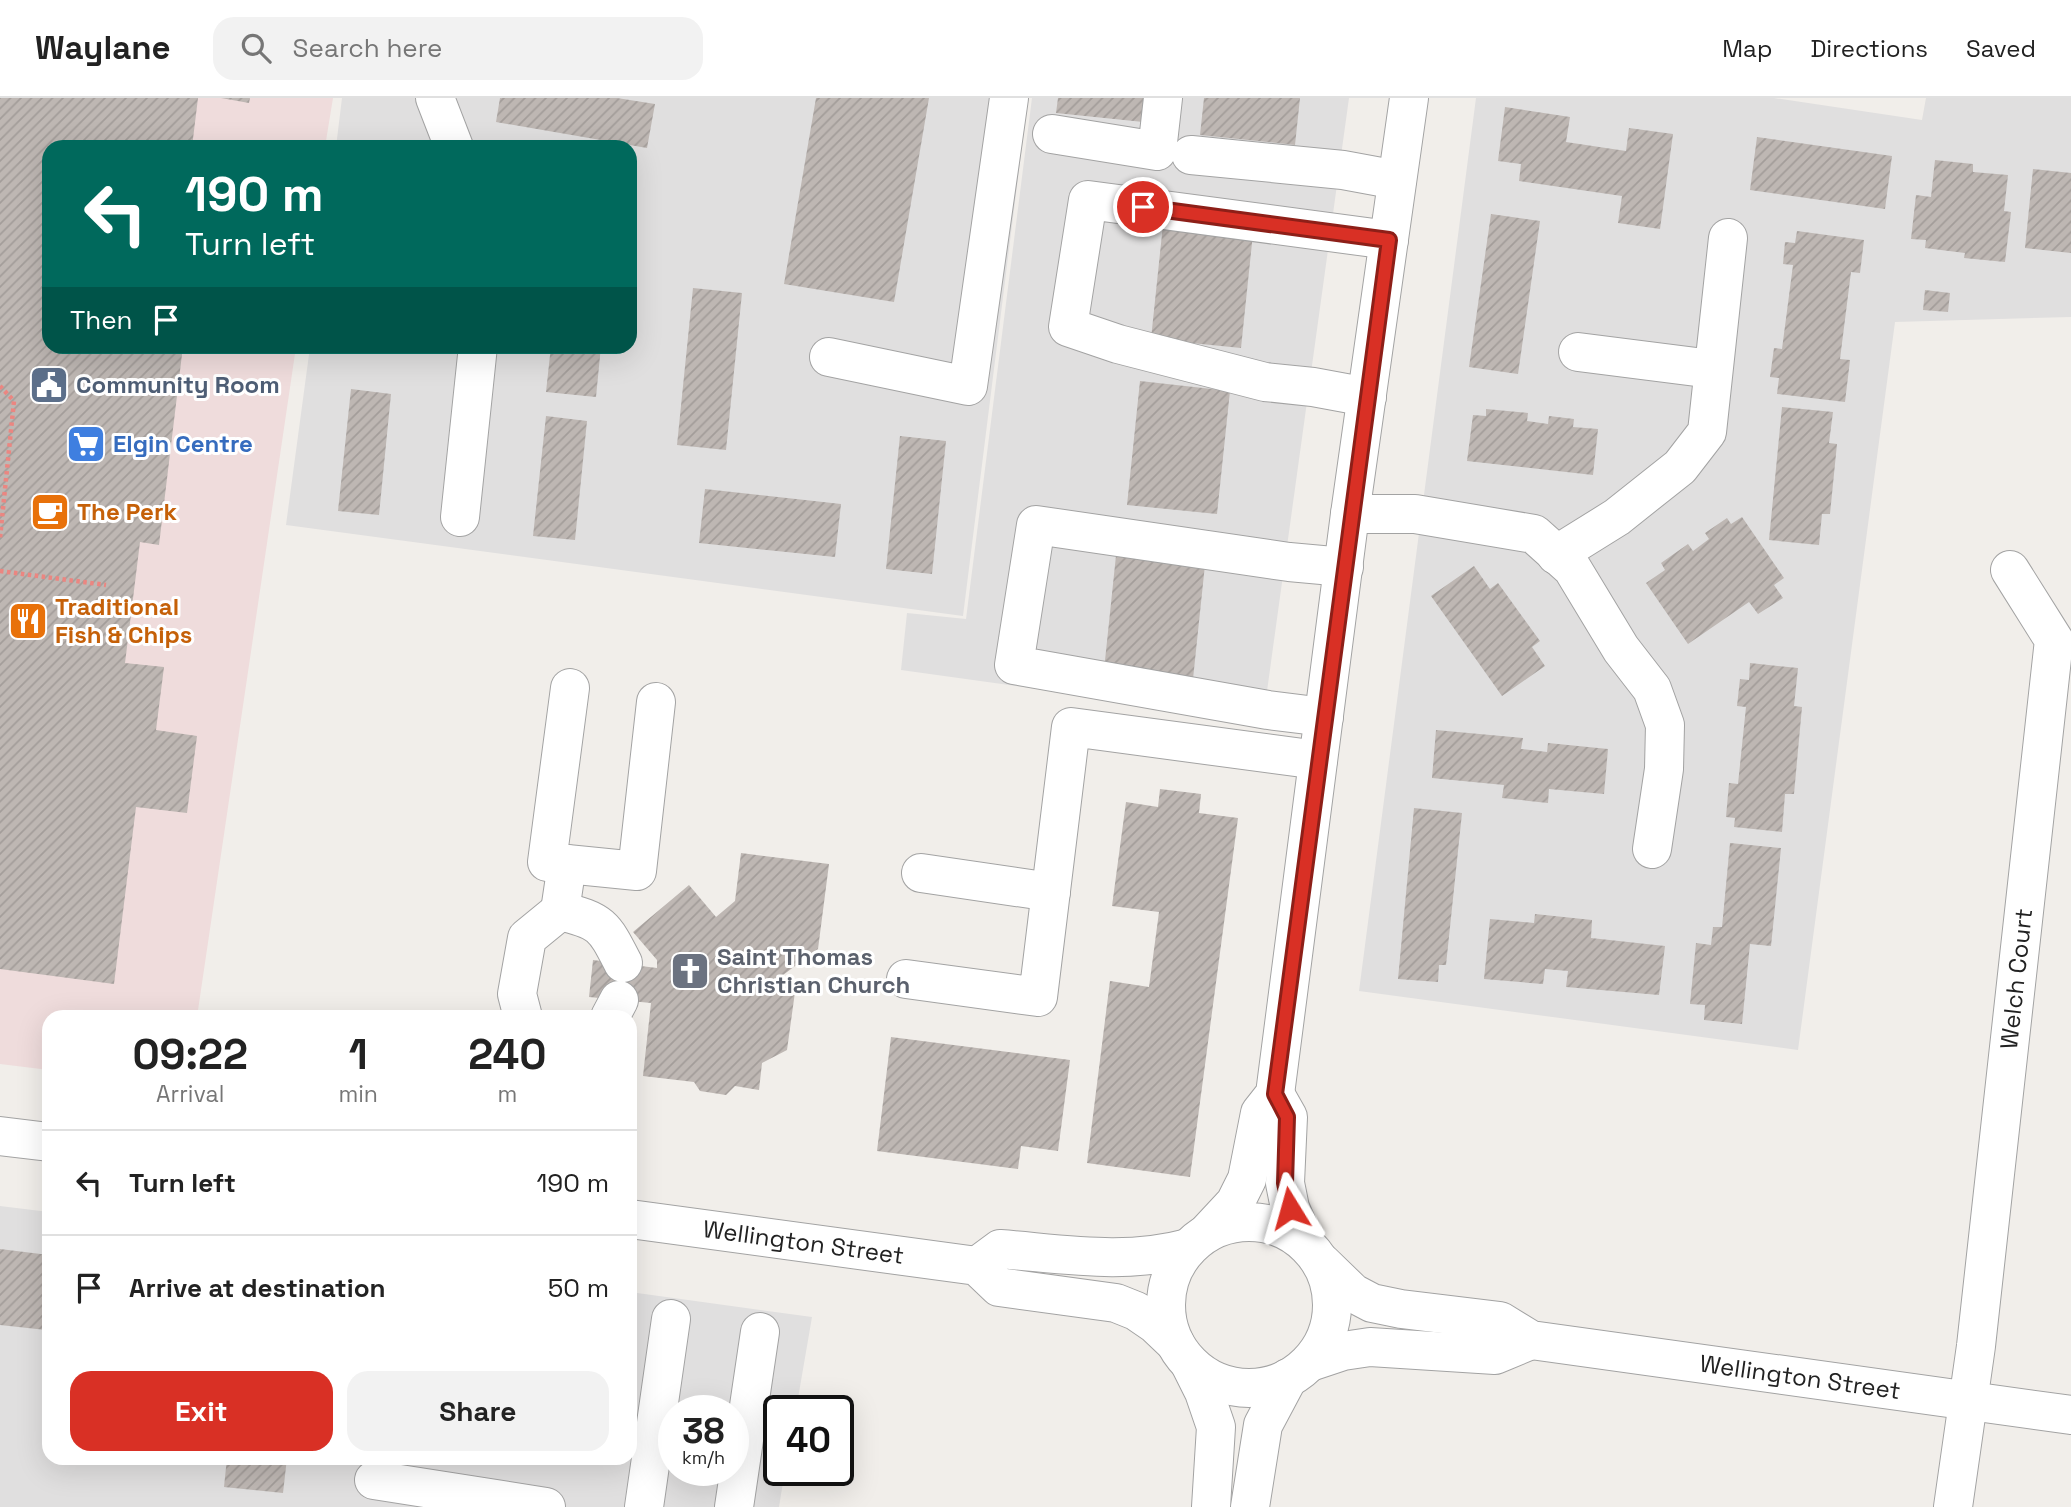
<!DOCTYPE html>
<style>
body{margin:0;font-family:"Space Grotesk",sans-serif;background:#f2f2f2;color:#222;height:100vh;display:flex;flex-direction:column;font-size:26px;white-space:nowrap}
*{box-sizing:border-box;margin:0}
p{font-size:23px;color:#767676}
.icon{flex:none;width:38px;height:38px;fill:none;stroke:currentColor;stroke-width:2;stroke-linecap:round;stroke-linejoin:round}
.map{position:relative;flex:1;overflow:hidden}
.sheet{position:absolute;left:42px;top:912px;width:595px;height:455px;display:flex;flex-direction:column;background:#fff;border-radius:21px;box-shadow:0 7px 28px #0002}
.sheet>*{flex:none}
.banner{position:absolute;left:42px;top:42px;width:595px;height:214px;border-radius:21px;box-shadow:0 7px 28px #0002;background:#00695c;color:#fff;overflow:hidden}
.speed{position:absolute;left:658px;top:1297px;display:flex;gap:14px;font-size:35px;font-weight:700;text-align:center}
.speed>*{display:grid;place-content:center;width:91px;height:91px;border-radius:50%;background:#fff;box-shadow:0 7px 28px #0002;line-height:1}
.speed small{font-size:18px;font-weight:400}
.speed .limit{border:4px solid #111;border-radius:10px;background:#fff;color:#111}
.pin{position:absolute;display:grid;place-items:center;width:60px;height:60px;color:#fff;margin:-30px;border:4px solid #fff;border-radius:50%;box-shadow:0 2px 7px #0007}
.me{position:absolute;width:77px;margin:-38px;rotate:352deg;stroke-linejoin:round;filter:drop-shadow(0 0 5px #0008)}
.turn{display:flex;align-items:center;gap:24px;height:147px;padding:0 28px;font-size:32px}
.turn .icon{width:91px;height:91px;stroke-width:2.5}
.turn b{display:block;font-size:49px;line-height:60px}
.then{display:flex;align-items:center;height:66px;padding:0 28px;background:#0003;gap:14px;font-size:26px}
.eta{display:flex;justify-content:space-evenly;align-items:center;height:119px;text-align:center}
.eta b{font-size:42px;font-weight:700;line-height:49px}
.action{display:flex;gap:14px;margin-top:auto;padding:14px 28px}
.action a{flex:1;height:80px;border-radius:21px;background:#d93025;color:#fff;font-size:28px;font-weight:700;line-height:80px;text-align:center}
.action a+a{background:#f2f2f2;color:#222}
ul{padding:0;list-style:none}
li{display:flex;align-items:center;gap:21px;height:105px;padding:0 28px;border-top:2px solid #e0e0e0}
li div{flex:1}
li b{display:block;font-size:26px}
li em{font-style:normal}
header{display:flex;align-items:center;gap:42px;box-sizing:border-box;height:98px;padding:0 35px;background:#fff;border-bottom:2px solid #e0e0e0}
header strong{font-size:33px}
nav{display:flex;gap:38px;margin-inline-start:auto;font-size:24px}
.search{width:490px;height:63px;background:#f2f2f2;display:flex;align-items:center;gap:18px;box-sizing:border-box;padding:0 24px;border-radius:21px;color:#767676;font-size:26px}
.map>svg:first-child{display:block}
.residential{fill:#e0dfdf;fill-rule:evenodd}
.commercial{fill:#efdcdc}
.building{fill:url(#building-hatch)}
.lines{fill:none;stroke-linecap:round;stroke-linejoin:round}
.minor-casing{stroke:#a3a3a3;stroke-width:40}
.path{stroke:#eb8681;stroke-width:4.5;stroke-dasharray:3.5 3.5;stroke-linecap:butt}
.minor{stroke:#fff;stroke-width:38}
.route-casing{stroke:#8d1f18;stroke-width:18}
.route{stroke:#d93025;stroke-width:12}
.labels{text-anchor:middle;stroke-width:6;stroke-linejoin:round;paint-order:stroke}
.service-label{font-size:24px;font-weight:bold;fill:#4e5e75;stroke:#fff;text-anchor:start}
.shop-label{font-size:24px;font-weight:bold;fill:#366cbe;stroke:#fff;text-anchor:start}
.food-label{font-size:24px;font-weight:bold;fill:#c56008;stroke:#fff;text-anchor:start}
.worship-label{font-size:24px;font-weight:bold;fill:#5b616d;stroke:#fff;text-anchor:start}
.street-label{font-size:24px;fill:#222;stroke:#fff}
</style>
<header>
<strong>Waylane</strong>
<div class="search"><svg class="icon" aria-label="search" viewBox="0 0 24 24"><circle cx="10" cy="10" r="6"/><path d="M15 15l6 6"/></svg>Search here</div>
<nav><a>Map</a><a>Directions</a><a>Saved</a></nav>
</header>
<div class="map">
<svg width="2071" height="1409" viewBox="0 0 2071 1409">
<defs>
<pattern id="building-hatch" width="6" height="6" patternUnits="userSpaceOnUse" patternTransform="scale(1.75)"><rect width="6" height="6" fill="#beb7b3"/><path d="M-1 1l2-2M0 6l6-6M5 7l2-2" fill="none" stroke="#a39d9a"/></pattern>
</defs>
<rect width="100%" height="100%" fill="#f1eeea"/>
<path class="residential" d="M342 0H1028L963 518 286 427 310 249 630 248V49H336Z
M1032 0H1349L1263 622 901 572 907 515 966 521Z
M1476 0H1774L1922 22 1926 0H2071V219L1895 224 1798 952 1359 893Z
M0 1108 49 1114V1360H630V1194L812 1219 796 1312H779V1372H785L779 1409H0ZM674 1312H733V1372H674Z"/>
<path class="commercial" d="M0 0H333L325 49H49V248L296 249 197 919H49V972L0 966Z"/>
<path class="building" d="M0 0H198L192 49H49V248H183L159 447 140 444 125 565 164 569 156 632 197 638 187 715 136 709 114 886 0 871Z
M221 0H250L249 5Z
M500 0H617L655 6 647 50 496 24Z
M816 0H929L894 204 784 186Z
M1058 0H1155L1153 25 1056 15Z
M1204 0H1300L1295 47 1200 37Z
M1505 9 1570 19 1566 44 1626 53 1629 30 1673 36 1660 131 1618 125 1622 98 1519 83 1521 66 1498 63Z
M1757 39 1892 58 1885 111 1750 92Z
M1935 62 1973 66V74L2008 77 2004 113 2011 114 2005 164 1964 160 1965 155 1925 150 1926 142 1911 141 1916 97 1931 99Z
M2033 71 2071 75V155L2025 150Z
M1491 116 1540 123 1518 276 1469 269Z
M1164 117 1254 126 1241 250 1151 241Z
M1797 133 1864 142 1860 175 1851 174 1840 261 1850 262 1845 304 1777 296 1779 280 1770 279 1774 250 1782 251 1793 167 1783 166 1785 144 1795 145Z
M693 190 742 195 726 352 677 347Z
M1925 192 1950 195 1948 214 1923 212Z
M551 248H601L596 299 546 294Z
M1140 283 1230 293 1217 416 1127 407Z
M351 291 391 296 379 417 338 413Z
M1782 309 1833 314 1829 345 1837 346 1830 416H1822L1819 447 1769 442Z
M1486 311 1528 315 1527 323 1548 326 1549 318 1574 321 1573 329 1598 331 1593 377 1467 363 1473 317 1486 318Z
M546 318 587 323 575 442 533 438Z
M900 338 946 343 932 476 886 471Z
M705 391 841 406 835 459 699 445Z
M1742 419 1784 480 1774 487 1783 500 1758 516 1749 504 1688 546 1646 485 1665 472 1661 465 1688 446 1693 453 1709 441 1705 435 1727 420 1731 426Z
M1117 448 1206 457 1193 581 1104 572Z
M1474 468 1490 491 1498 485 1540 543 1532 549 1545 568 1502 598 1431 498Z
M1750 565 1798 570 1794 608 1802 609 1794 696H1785L1782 734 1734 729 1735 720 1726 719 1729 685 1738 686 1746 609 1737 608 1740 581 1749 582Z
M1436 632 1523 640 1521 651 1547 654 1548 645 1608 651 1604 696 1549 691 1548 705 1502 700 1504 687 1432 680Z
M1160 691 1201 696 1199 715 1238 720 1190 1079 1087 1065 1110 883 1149 889 1159 814 1112 808 1126 704 1158 709Z
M1414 710 1462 715 1446 867H1439L1438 884 1398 881Z
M1730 745 1781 750 1771 848 1750 846 1742 926 1704 922 1705 907 1690 906 1696 845 1711 847 1713 829H1722Z
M741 755 829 766 818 851 783 877 795 894 787 952 762 965 759 992 735 988 726 997 700 993 694 984 643 978 651 905 589 899 593 862 657 870V862L633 834 689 787 716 819 735 803Z
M1535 816 1592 822 1591 840 1665 848 1659 897 1566 889 1568 873 1545 871 1543 886 1484 881 1490 821 1534 825Z
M891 939 1070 962 1058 1053 1021 1048 1018 1071 877 1053Z
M0 1151 49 1157V1206L46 1232 0 1227Z
M227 1360H287L283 1395 224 1389Z"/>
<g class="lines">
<g class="minor-casing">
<g id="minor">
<path d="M435 0 454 49"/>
<path d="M1052 36 1157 53 1163 0"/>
<path d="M1191 57 1343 72 1397 82"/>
<path d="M1578 254 1712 271"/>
<path d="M829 259 968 288 1009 0"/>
<path d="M1367 299 1313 289 1265 284 1118 246 1068 229 1088 102 1389 142"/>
<path d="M1350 416H1415L1534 436 1572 470 1621 551 1652 591 1665 627 1664 671 1652 751"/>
<path d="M460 419 478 248"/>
<path d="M1556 457 1617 419 1680 369 1707 334 1728 140"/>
<path d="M570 590 547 764 637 773 656 604"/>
<path d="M1324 619 1268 612 1014 567 1036 427 1289 464 1344 469"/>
<path d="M567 766 560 813C602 823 604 828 623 865"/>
<path d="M921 775 1051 794"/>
<path d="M906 881 1038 899 1071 629 1318 662"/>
<path d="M523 919 517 896 527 840 560 813"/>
<path d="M610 919 619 902"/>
<path d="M1275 996 1288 1019 1285 1085 1290 1110 1305 1145"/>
<path d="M0 1038 49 1044"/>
<path id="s1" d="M630 1121 977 1168 999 1189 1116 1205 1136 1213 1155 1226 1175 1245"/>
<circle cx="1249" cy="1207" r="83"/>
<path d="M1208 1134 1235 1105 1247 1081 1260 1015 1275 996 1350 416 1409 0"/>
<path id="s2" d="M1322 1165 1353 1195 1372 1205 1401 1211 1500 1223 1531 1242 2071 1317"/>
<path d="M977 1168 1000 1151C1064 1156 1126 1167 1188 1150"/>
<path d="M1310 1264 1343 1253 1370 1249 1495 1257 1531 1242"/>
<path d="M1190 1266 1204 1294 1216 1329 1211 1409"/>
<path d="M374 1382 546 1409"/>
<path d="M644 1409 671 1221"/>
<path d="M734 1409 760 1234"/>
<path d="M1250 1409 1263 1327 1288 1280"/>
<path id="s3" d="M1953 1409 1976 1248 2054 542 2010 472"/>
</g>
</g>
<path class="path" d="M0 288 14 303 0 440
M0 473 106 487"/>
<use href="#minor" class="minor"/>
</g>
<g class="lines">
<g class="route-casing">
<path id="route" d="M1143 109 1389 142 1275 996 1287 1019 1285 1085 1290 1110"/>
</g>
<use href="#route" class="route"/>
</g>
<defs>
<g id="civic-square" transform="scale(2.0125)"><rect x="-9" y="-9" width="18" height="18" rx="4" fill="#5c6f8a" stroke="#fff"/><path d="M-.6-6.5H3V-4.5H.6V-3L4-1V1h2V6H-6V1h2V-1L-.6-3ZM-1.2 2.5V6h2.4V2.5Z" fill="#fff"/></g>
<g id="supermarket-square" transform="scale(2.0125)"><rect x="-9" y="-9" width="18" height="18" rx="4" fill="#3f7fe0" stroke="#fff"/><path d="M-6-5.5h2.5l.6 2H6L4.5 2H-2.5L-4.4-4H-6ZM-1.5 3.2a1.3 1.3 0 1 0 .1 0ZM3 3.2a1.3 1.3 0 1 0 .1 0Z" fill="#fff"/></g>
<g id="cafe-square" transform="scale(2.0125)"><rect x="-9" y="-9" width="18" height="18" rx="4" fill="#e8710a" stroke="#fff"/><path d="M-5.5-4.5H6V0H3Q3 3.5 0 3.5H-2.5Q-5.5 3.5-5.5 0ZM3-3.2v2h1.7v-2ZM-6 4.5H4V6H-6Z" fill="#fff"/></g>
<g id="restaurant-square" transform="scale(2.0125)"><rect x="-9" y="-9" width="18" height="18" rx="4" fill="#e8710a" stroke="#fff"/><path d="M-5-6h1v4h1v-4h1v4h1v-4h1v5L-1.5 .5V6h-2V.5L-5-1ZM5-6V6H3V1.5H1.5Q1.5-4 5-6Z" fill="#fff"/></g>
<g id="church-square" transform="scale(2.0125)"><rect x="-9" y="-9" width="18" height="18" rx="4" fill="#6b7280" stroke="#fff"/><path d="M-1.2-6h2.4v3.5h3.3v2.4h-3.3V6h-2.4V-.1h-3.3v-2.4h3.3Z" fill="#fff"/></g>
</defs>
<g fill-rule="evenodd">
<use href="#civic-square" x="49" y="287"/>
<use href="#supermarket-square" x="86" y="346"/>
<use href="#cafe-square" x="50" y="414"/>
<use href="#restaurant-square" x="28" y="523"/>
<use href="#church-square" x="690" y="873"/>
</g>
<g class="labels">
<g class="service-label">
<text x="76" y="295">Community Room</text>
</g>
<g class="shop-label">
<text x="113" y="354">Elgin Centre</text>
</g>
<g class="food-label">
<text x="77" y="422">The Perk</text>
<text x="55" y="517">Traditional<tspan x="55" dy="28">Fish &amp; Chips</tspan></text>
</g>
<g class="worship-label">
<text x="717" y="867">Saint Thomas<tspan x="717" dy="28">Christian Church</tspan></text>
</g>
<g class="street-label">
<text dy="8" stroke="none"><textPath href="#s3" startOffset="532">Welch Court</textPath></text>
<text dy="8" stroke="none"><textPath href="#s1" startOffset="175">Wellington Street</textPath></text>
<text dy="8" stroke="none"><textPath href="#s2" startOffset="502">Wellington Street</textPath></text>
</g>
</g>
</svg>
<div class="speed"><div>38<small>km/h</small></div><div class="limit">40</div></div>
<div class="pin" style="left:1143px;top:109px;background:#d93025"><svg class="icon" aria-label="arrive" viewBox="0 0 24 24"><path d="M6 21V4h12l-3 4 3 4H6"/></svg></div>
<svg class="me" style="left:1290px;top:1110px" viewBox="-20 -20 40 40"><path d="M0-17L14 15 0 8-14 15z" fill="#d93025" stroke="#fff" stroke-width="4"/></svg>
<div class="banner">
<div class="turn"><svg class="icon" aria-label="left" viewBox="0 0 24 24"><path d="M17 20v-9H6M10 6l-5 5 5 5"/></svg><div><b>190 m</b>Turn left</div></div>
<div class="then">Then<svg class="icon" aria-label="arrive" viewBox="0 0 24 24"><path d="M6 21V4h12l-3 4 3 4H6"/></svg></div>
</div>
<section class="sheet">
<div class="eta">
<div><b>09:22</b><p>Arrival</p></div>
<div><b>1</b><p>min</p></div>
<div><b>240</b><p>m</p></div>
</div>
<ul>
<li><svg class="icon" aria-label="left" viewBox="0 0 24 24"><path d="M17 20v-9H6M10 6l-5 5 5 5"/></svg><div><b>Turn left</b></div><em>190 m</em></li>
<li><svg class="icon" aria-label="arrive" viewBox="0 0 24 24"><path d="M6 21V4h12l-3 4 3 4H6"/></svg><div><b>Arrive at destination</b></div><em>50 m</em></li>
</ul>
<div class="action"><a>Exit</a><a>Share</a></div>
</section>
</div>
